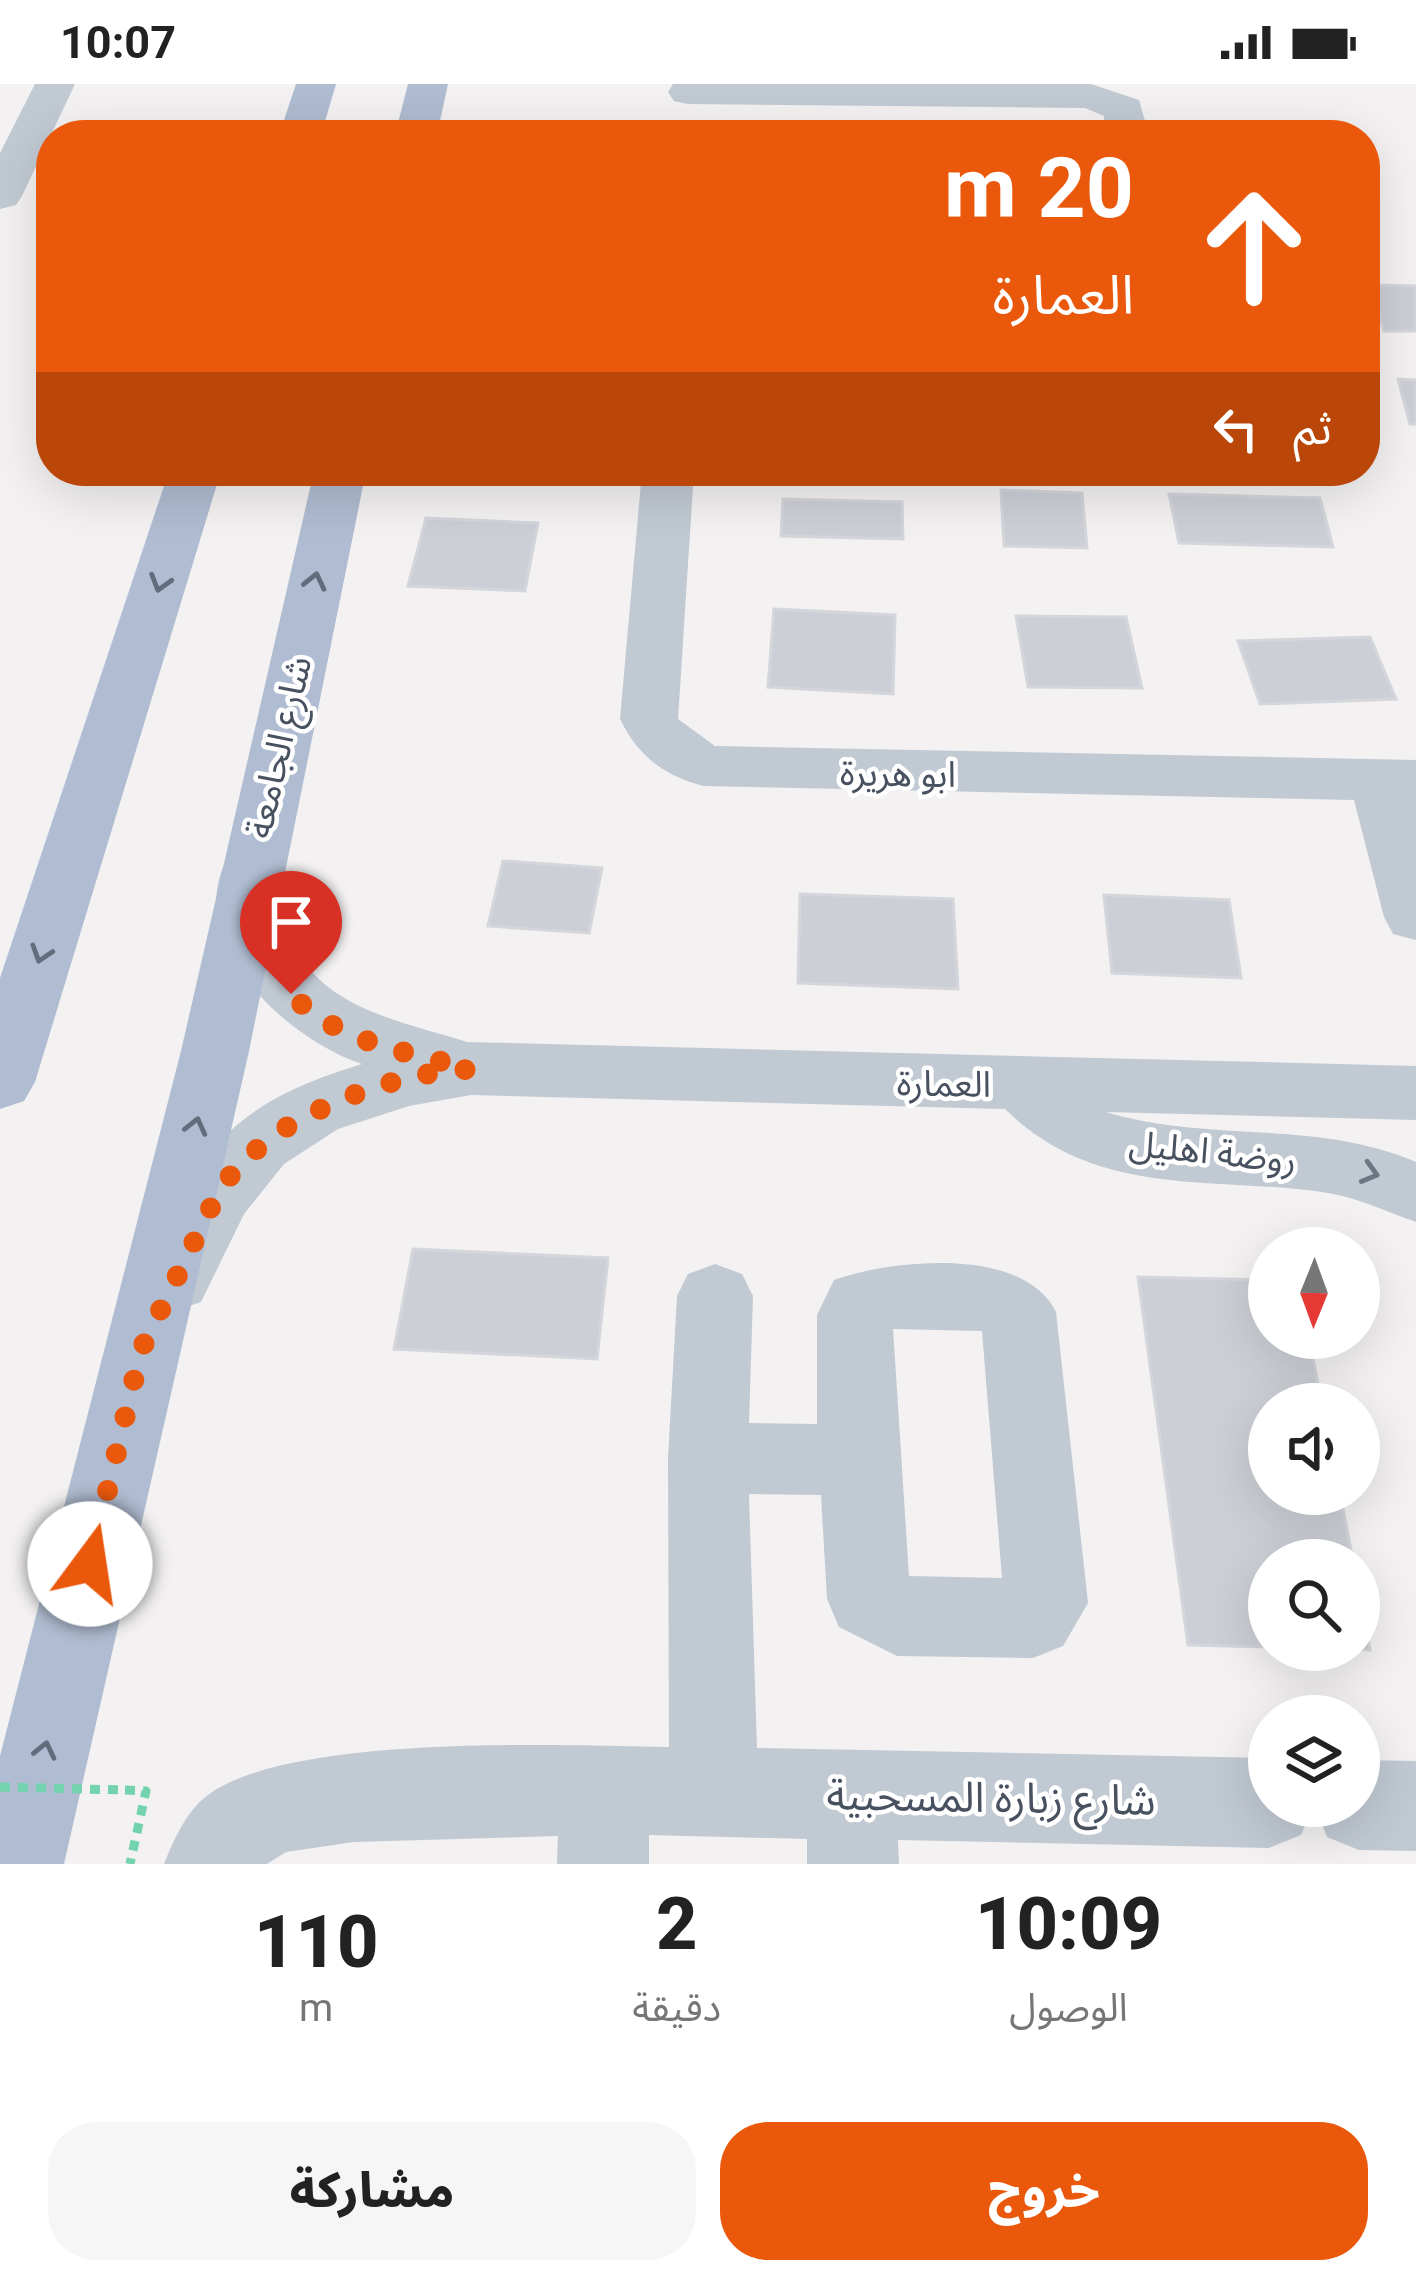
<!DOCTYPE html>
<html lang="ar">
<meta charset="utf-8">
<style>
body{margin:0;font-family:Roboto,"Noto Sans Arabic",sans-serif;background:#f6f6f6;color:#222;direction:rtl;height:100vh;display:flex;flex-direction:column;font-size:45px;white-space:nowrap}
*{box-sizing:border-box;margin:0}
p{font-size:39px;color:#767676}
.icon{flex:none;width:66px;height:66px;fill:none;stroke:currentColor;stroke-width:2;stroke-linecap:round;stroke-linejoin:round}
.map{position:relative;height:1780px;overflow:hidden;direction:ltr}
.sheet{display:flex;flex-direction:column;background:#fff;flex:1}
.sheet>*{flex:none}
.hud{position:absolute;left:36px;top:36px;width:1344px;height:366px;border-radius:48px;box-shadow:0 12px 48px #0002;direction:rtl;background:#ea580c;color:#fff;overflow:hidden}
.needle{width:78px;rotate:181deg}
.fabs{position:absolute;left:1248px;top:1143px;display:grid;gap:24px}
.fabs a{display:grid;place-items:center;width:132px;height:132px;border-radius:50%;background:#fff;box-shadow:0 12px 48px #0002;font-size:60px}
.pin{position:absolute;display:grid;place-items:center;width:102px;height:102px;color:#fff;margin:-123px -51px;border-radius:50% 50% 50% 0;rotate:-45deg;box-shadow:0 0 12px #0007}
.pin .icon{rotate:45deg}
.me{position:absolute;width:132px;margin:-66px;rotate:14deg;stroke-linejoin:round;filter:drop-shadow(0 0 9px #0008)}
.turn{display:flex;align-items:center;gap:42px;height:252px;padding:0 48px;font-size:54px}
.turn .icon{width:156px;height:156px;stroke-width:2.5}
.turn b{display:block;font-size:84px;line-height:102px}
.then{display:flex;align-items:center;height:114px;padding:0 48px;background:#0003;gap:24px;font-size:45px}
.eta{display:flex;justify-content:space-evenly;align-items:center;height:204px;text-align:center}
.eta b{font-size:72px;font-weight:800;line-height:84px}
.cta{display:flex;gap:24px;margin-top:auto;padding:24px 48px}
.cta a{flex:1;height:138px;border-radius:48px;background:#ea580c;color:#fff;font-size:48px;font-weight:800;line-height:138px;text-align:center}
.cta a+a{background:#f6f6f6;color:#222}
.status{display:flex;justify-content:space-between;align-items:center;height:84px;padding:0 60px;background:#fff;direction:ltr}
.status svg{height:33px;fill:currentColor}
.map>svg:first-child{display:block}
.building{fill:#cccfd5;stroke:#d4d6dc;stroke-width:3}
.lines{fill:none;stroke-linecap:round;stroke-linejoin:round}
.path{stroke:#73d3af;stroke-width:9;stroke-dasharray:10 8;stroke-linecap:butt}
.minor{fill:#c1c9d3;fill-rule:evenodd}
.major{fill:#afbcd1;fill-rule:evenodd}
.path-bridge{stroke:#73d3af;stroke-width:9;stroke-dasharray:10 8;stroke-linecap:butt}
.oneway{stroke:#616c7c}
.oneway2{stroke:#6c7582}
.route{stroke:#ea580c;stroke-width:21;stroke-dasharray:0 37.8}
.labels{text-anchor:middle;stroke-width:9;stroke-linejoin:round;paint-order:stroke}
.street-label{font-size:36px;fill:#47515f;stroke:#fff}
.near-street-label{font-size:42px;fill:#47515f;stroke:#fff}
</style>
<div class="status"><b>10:07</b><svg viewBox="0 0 49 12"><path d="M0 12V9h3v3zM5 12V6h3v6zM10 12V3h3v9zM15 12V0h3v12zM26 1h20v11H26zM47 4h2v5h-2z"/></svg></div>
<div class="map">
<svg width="1416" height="1780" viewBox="0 0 1416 1780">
<rect width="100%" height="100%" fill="#f3f1f1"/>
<path class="building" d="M1370 201 1416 202V247H1384Z
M1398 295 1416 296V340H1410Z
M1001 406 1082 409 1087 464 1004 462Z
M1169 410 1320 414 1333 463 1179 459Z
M783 415 902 418 903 455 781 452Z
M426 434 538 439 525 507 408 502Z
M774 525 895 531 893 610 768 603Z
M1016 532 1126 533 1142 604 1028 603Z
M1370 553 1396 615 1260 620 1238 557Z
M503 777 602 784 589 849 488 842Z
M800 810 953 815 958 905 798 899Z
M1104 811 1229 816 1241 894 1112 889Z
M413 1165 608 1174 597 1275 394 1265Z
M1138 1193 1269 1196V1254H1309L1322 1320H1269V1410H1340L1353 1476H1269V1563L1188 1561Z
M1359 1508 1370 1566 1359 1565Z"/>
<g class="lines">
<path class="path" d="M125 1706 146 1707 130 1780"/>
<path class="minor" d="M35 0H75L22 112 16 121 0 125V69Z
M673 0H1091L1139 16 1147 44 1142 51H1085L1104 37V32L1085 24 688 20 674 17 668 8Z
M642 387H694L678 635 715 662 1416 676V856L1393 850 1384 833 1354 716 703 702C663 691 638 672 620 635Z
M251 765 273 771C287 795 280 825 290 852 318 925 402 937 467 958L1416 982V1036L1106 1028C1207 1059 1315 1035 1416 1078V1138C1387 1128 1359 1114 1328 1109 1211 1091 1098 1116 1005 1025L471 1011 409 1022 338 1045 284 1080 244 1130 201 1218 175 1227 149 1218 138 1196C200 1070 221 1023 362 980 288 956 179 857 229 771Z
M715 1180 742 1190 753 1212 749 1339 817 1340V1231L834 1196C893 1175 1024 1162 1056 1228L1088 1519 1063 1562 1033 1574 897 1572 839 1543 827 1515 821 1411 749 1410 757 1664 1269 1674V1722H1313L1301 1751 1269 1764 898 1756 899 1780H807V1755L649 1751V1780H557L558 1752 354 1758 286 1768 267 1780H164C174 1756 186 1727 208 1711 289 1650 564 1661 669 1663L668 1374 677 1212 688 1190ZM893 1245 982 1247 1002 1494 909 1492Z
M1359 1676 1416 1677V1767L1359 1766 1327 1753 1315 1722H1359Z"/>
<path class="major" d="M296 0H336L321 51H279Z
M408 0H448L437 51H395Z
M169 387H221L35 998 24 1017 0 1025V894Z
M314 387H366L249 967 64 1780H0V1672L181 967Z"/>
<path class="path-bridge" d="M0 1703 125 1706"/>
</g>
<defs><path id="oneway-chevron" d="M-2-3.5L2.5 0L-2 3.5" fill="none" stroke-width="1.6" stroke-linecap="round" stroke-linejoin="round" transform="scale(3)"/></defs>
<g class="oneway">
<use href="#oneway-chevron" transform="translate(315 497) rotate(-77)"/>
<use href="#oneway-chevron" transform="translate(160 499) rotate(107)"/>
<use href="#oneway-chevron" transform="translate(41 870) rotate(108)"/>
<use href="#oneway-chevron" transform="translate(196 1042) rotate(-76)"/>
<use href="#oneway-chevron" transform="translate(45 1666) rotate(-77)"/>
</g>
<use class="oneway2" href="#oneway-chevron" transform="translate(1370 1089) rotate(16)"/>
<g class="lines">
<path class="route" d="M90 1480 141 1266 216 1113 239 1079 285 1044 338 1016 411 992 471 985C408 968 338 959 291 910"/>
</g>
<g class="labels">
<g class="street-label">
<text transform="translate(278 663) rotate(-77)" y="13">شارع الجامعة</text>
<text transform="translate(898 689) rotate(1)" y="13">ابو هريرة</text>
<text transform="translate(944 999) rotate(1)" y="13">العمارة</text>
<text transform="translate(1213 1067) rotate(6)" y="13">روضة اهليل</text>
</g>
<g class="near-street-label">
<text transform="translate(991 1713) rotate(1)" y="15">شارع زبارة المسحبية</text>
</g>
</g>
</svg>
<div class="fabs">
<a><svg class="needle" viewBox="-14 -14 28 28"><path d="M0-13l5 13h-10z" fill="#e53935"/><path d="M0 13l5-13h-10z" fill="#767676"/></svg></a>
<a><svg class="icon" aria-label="sound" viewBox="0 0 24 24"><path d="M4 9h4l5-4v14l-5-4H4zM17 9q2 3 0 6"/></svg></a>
<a><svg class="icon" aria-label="search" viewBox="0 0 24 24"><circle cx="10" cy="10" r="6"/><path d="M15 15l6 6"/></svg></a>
<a><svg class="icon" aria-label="layers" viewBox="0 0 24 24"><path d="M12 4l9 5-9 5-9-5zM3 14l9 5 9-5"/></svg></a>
</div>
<div class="pin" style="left:291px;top:910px;background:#d93025"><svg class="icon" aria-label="arrive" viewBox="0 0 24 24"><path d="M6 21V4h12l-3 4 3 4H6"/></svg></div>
<svg class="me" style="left:90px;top:1480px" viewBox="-20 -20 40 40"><circle r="19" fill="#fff"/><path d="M0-13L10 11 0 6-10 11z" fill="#ea580c"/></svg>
<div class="hud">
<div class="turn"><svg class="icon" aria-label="ahead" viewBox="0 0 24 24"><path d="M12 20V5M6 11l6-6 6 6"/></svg><div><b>20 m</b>العمارة</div></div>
<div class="then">ثم<svg class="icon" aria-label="left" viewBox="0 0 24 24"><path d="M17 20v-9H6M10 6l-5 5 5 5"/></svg></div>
</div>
</div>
<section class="sheet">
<div class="eta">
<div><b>10:09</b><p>الوصول</p></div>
<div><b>2</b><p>دقيقة</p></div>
<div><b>110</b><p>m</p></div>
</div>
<div class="cta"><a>خروج</a><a>مشاركة</a></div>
</section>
